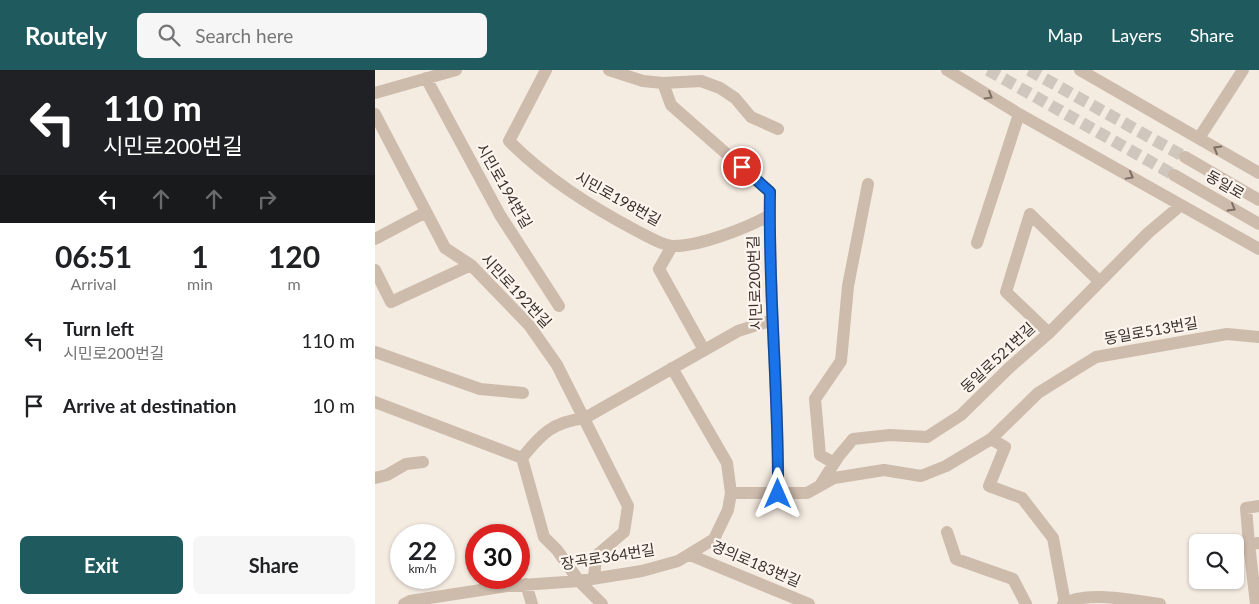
<!DOCTYPE html>
<meta charset="utf-8">
<style>
body{margin:0;font-family:Lato,"Noto Sans KR",sans-serif;background:#f6f6f6;color:#202124;height:100vh;display:flex;flex-direction:column;font-size:19px;white-space:nowrap}
*{box-sizing:border-box;margin:0}
p{font-size:16px;color:#757577}
.icon{flex:none;width:28px;height:28px;fill:none;stroke:currentColor;stroke-width:2;stroke-linecap:round;stroke-linejoin:round}
.map{position:relative;flex:1;overflow:hidden}
.drawer{display:flex;flex-direction:column;background:#fff;width:375px}
.drawer>*{flex:none}
.top-card{background:#202124;color:#fff;overflow:hidden}
.buttons{position:absolute;left:814px;top:464px;display:grid;gap:10px}
.buttons a{display:grid;place-items:center;width:55px;height:55px;border-radius:8px;background:#fff;box-shadow:0 1px 4px #0004;font-size:25px}
.speed{position:absolute;left:15px;top:454px;display:flex;gap:10px;font-size:25px;font-weight:700;text-align:center}
.speed>*{display:grid;place-content:center;width:65px;height:65px;border-radius:50%;background:#fff;box-shadow:0 1px 4px #0004;line-height:1}
.speed small{font-size:12px;font-weight:400}
.speed .limit{border:8px solid #d22;background:#fff;color:#111}
.pin{position:absolute;display:grid;place-items:center;width:42px;height:42px;color:#fff;margin:-21px;border:2px solid #fff;border-radius:50%;box-shadow:0 1px 5px #0007}
.me{position:absolute;width:55px;margin:-28px;rotate:0deg;stroke-linejoin:round;filter:drop-shadow(0 0 4px #0008)}
.turn{display:flex;align-items:center;gap:18px;height:105px;padding:0 20px;font-size:22px}
.turn .icon{width:65px;height:65px;stroke-width:2.5}
.turn b{display:block;font-size:35px;line-height:42px}
.lanes{display:flex;align-items:center;height:48px;padding:0 20px;background:#0003;justify-content:center;gap:25px;direction:ltr}
.lanes .off{opacity:.35}
.eta{display:flex;justify-content:space-evenly;align-items:center;height:85px;text-align:center}
.eta b{font-size:30px;font-weight:700;line-height:35px}
.action{display:flex;gap:10px;margin-top:auto;padding:10px 20px}
.action a{flex:1;height:58px;border-radius:8px;background:#1f5a5e;color:#fff;font-size:20px;font-weight:700;line-height:58px;text-align:center}
.action a+a{background:#f6f6f6;color:#202124}
ul{padding:0;list-style:none}
li{display:flex;align-items:center;gap:15px;height:65px;padding:0 20px}
li div{flex:1}
li b{display:block;font-size:19px}
li em{font-style:normal}
header{display:flex;align-items:center;gap:30px;box-sizing:border-box;height:70px;padding:0 25px;background:#1f5a5e;color:#fff}
header strong{font-size:24px}
nav{display:flex;gap:28px;margin-inline-start:auto;font-size:18px}
.search{width:350px;height:45px;background:#f6f6f6;display:flex;align-items:center;gap:12px;box-sizing:border-box;padding:0 18px;border-radius:8px;color:#757577;font-size:19px}
main{display:flex;flex:1;min-height:0}
.map>svg:first-child{display:block}
.lines{fill:none;stroke-linecap:round;stroke-linejoin:round}
.minor-tunnel{stroke:#cfc6bd;stroke-width:12;stroke-dasharray:12 6;stroke-linecap:butt}
.minor{stroke:#cdbbac;stroke-width:12}
.oneway{stroke:#7d6f65}
.route-casing{stroke:#114b97;stroke-width:12}
.route{stroke:#1a73e8;stroke-width:9}
.labels{text-anchor:middle;stroke-width:4.5;stroke-linejoin:round;paint-order:stroke}
.street-label{font-size:15px;fill:#3b302b;stroke:#fbf5ee}
</style>
<header>
<strong>Routely</strong>
<div class="search"><svg class="icon" aria-label="search" viewBox="0 0 24 24"><circle cx="10" cy="10" r="6"/><path d="M15 15l6 6"/></svg>Search here</div>
<nav><a>Map</a><a>Layers</a><a>Share</a></nav>
</header>
<main>
<section class="drawer">
<div class="top-card">
<div class="turn"><svg class="icon" aria-label="left" viewBox="0 0 24 24"><path d="M17 20v-9H6M10 6l-5 5 5 5"/></svg><div><b>110 m</b>시민로200번길</div></div>
<div class="lanes"><svg class="icon" aria-label="left" viewBox="0 0 24 24"><path d="M17 20v-9H6M10 6l-5 5 5 5"/></svg><svg class="icon off" aria-label="ahead" viewBox="0 0 24 24"><path d="M12 20V5M6 11l6-6 6 6"/></svg><svg class="icon off" aria-label="ahead" viewBox="0 0 24 24"><path d="M12 20V5M6 11l6-6 6 6"/></svg><svg class="icon off" aria-label="right" viewBox="0 0 24 24"><path d="M7 20v-9h11M14 6l5 5-5 5"/></svg></div>
</div>
<div class="eta">
<div><b>06:51</b><p>Arrival</p></div>
<div><b>1</b><p>min</p></div>
<div><b>120</b><p>m</p></div>
</div>
<ul>
<li><svg class="icon" aria-label="left" viewBox="0 0 24 24"><path d="M17 20v-9H6M10 6l-5 5 5 5"/></svg><div><b>Turn left</b><p>시민로200번길</p></div><em>110 m</em></li>
<li><svg class="icon" aria-label="arrive" viewBox="0 0 24 24"><path d="M6 21V4h12l-3 4 3 4H6"/></svg><div><b>Arrive at destination</b></div><em>10 m</em></li>
</ul>
<div class="action"><a>Exit</a><a>Share</a></div>
</section>
<div class="map">
<svg width="884" height="534" viewBox="0 0 884 534">
<rect width="100%" height="100%" fill="#f4ebe1"/>
<g class="lines">
<path class="minor-tunnel" d="M613 0 799 105
M654 0 810 87"/>
<path class="minor" d="M171 0 134 71C172 109 215 136 262 161 272 166 286 175 297 176 323 177 372 158 395 145
M234 0 268 11 288 13 296 35 395 122C393 223 404 323 403 424
M572 0 644 44 884 179
M705 0 884 103
M51 8 125 145 184 236
M288 13 326 11 345 18 360 28 376 47 403 59
M0 23 81 0
M0 44 70 178 96 195 154 255 182 295 253 436 249 462 221 486 219 508
M824 68 868 0
M810 87 884 130
M799 105 884 154
M0 169 51 142
M602 173 644 44
M297 176 284 199 329 280
M0 200 16 232 96 195
M674 263 631 222 655 144 724 211
M0 282 105 319 148 323
M0 332 147 388 169 467 182 480 204 511 227 534
M616 369 630 377 614 416 647 428 678 468 690 533
M147 388C167 363 178 352 210 348L363 261 398 250
M459 393 445 385 440 329 466 291 473 216 493 114
M0 408 12 405 31 394 48 392
M446 414 463 387 478 369 515 365 552 367 586 345 635 297 674 263 773 163 806 135
M356 423H432L459 408 509 400 546 406 571 396 616 369 663 323 721 287 852 264 884 267
M572 462 581 489 638 509 651 534
M874 474 871 438 884 436
M315 485 434 534
M151 514 157 534
M29 534 35 531 132 516 204 511 267 501 303 491 339 469 353 440 356 423 352 393 297 298
M688 534C712 520 759 531 785 534
M881 534 874 474 884 473"/>
</g>
<defs><path id="oneway-chevron" d="M-2-3.5L2.5 0L-2 3.5" fill="none" stroke-width="1.6" stroke-linecap="round" stroke-linejoin="round" transform="scale(1.25)"/></defs>
<g class="oneway">
<use href="#oneway-chevron" transform="translate(614 26) rotate(31)"/>
<use href="#oneway-chevron" transform="translate(842 79) rotate(-150)"/>
<use href="#oneway-chevron" transform="translate(755 106) rotate(29)"/>
<use href="#oneway-chevron" transform="translate(857 138) rotate(30)"/>
</g>
<g class="lines">
<g class="route-casing">
<path id="route" d="M367 97 395 122C393 223 404 323 403 424"/>
</g>
<use href="#route" class="route"/>
</g>
<g class="labels">
<g class="street-label">
<text transform="translate(850 115) rotate(30)" y="5">동일로</text>
<text transform="translate(129 116) rotate(60)" y="5">시민로194번길</text>
<text transform="translate(243 129) rotate(29)" y="5">시민로198번길</text>
<text transform="translate(380 213) rotate(-92)" y="5">시민로200번길</text>
<text transform="translate(141 221) rotate(47)" y="5">시민로192번길</text>
<text transform="translate(776 261) rotate(-10)" y="5">동일로513번길</text>
<text transform="translate(623 288) rotate(-43)" y="5">동일로521번길</text>
<text transform="translate(233 487) rotate(-9)" y="5">장곡로364번길</text>
<text transform="translate(381 494) rotate(23)" y="5">경의로183번길</text>
</g>
</g>
</svg>
<div class="buttons">
<a><svg class="icon" aria-label="search" viewBox="0 0 24 24"><circle cx="10" cy="10" r="6"/><path d="M15 15l6 6"/></svg></a>
</div>
<div class="speed"><div>22<small>km/h</small></div><div class="limit">30</div></div>
<div class="pin" style="left:367px;top:97px;background:#d93025"><svg class="icon" aria-label="arrive" viewBox="0 0 24 24"><path d="M6 21V4h12l-3 4 3 4H6"/></svg></div>
<svg class="me" style="left:403px;top:424px" viewBox="-20 -20 40 40"><path d="M0-17L14 15 0 8-14 15z" fill="#1a73e8" stroke="#fff" stroke-width="4"/></svg>
</div>
</main>
